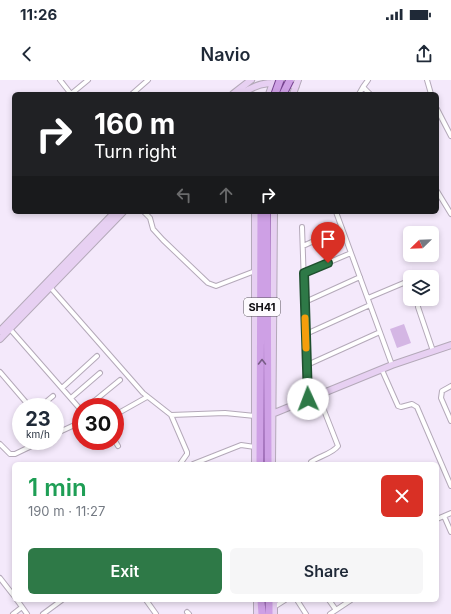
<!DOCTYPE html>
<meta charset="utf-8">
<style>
body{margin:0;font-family:Inter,sans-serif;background:#f6f6f7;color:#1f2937;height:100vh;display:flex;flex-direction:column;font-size:15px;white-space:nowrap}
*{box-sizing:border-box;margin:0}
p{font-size:13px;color:#747a83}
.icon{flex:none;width:22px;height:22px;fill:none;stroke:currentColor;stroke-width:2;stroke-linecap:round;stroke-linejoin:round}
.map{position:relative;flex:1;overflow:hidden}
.sheet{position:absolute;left:12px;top:382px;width:427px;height:140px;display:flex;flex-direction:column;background:#fff;border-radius:6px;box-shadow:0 2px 6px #0003}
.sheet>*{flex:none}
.top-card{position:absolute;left:12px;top:12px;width:427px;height:122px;border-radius:6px;box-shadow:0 2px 6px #0003;background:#202124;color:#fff;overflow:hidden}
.needle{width:26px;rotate:247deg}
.controls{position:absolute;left:403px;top:146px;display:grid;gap:8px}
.controls a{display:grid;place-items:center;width:36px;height:36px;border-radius:6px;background:#fff;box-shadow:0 2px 6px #0003;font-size:20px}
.speed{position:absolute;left:12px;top:318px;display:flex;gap:8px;font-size:20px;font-weight:700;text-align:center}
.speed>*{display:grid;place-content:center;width:52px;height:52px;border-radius:50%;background:#fff;box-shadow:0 2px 6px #0003;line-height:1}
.speed small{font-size:10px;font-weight:400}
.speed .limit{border:6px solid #d22;background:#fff;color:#111}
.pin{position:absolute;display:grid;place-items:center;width:34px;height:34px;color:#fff;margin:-41px -17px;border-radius:50% 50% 50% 0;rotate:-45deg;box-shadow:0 0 4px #0007}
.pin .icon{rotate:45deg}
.me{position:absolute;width:44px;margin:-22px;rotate:358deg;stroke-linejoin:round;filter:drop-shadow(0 0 3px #0008)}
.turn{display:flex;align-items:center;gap:14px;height:84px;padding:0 16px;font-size:18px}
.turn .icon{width:52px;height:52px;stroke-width:2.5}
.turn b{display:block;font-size:28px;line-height:34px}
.lanes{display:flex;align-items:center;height:38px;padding:0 16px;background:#0003;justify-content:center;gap:20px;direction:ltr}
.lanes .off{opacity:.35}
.round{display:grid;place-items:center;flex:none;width:42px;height:42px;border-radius:6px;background:#f6f6f7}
.summary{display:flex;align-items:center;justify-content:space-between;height:68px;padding:0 16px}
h1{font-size:24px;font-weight:600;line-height:30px;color:#1e9e55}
.cta{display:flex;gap:8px;margin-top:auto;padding:8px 16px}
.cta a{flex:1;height:46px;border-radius:6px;background:#2e7947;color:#fff;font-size:16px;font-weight:600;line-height:46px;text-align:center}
.cta a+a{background:#f6f6f7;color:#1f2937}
.status{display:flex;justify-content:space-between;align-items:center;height:28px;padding:0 20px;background:#fff;direction:ltr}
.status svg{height:11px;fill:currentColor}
header{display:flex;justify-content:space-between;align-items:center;height:52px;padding:0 16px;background:#fff;font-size:18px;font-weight:600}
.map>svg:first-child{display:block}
.building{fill:#d4b6e4}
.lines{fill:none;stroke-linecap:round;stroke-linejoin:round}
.street-casing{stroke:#b4a9b9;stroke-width:6}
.secondary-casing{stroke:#b4a9b9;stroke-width:8}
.primary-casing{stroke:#76438f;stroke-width:9}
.street{stroke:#fff;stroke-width:4}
.secondary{stroke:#e7d0f2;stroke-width:6}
.primary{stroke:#cea0e5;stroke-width:7}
.primary-bridge-casing{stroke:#76438f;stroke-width:9;stroke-linecap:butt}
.primary-bridge{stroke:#cea0e5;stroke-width:7}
.oneway{stroke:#785d86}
.route-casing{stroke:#1e4f2e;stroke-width:10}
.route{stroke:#2e7947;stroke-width:7}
.slow{stroke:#f59e0b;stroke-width:7}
.labels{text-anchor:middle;stroke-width:3;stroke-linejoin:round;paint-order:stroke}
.shield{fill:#fdfafe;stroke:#565358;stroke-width:1}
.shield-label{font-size:11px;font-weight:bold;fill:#0f0c11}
</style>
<div class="status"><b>11:26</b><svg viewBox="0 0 49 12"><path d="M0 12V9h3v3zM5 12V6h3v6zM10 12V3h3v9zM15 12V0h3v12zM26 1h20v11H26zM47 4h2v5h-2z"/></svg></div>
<header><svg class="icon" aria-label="back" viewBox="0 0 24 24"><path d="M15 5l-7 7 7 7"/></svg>Navio<svg class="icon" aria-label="share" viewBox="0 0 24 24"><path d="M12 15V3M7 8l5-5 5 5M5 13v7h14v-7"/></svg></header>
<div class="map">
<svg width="451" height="534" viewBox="0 0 451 534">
<rect width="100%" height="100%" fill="#f4e9fb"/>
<path class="building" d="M404 244 411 263 397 268 390 249Z"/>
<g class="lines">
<g class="street-casing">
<path id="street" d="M60 0 71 14
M427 0 431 14
M363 7 368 0
M71 14 88 0
M132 14 148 0
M359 14 363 7 370 14
M437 29 451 56
M437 111 451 134
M144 132 150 138 153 149 163 160 208 203 216 206 255 191
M336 132 392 285
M302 147 308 319
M303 166 342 148
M304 193 351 173
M50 207 143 313 171 335 225 333 255 336
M368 218 406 202
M305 222 360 197
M418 227 433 271
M10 249 81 330
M306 254 370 225
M307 285 380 252
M382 290 398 326 401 327 412 324 417 327 451 406
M0 292 30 327
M451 306 442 311 441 318 451 341
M62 308 97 276
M71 318 100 293
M40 327 53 316
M87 327 120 300
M115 335 147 317
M171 335 187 372V374L180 384
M55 354 81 342
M115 361 118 366
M0 364 10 374H15L42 361
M193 384 241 365 255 367
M312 384 311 382C319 376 332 374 338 366L318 315
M444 436 451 452
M437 439 451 433
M0 498 14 516
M17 520 27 534
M146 520 156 534
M297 520 306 534
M329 520 336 530
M274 527 285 520
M187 532 189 534
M13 534 22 527
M43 534 62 520
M330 534 351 520"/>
</g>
<g class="secondary-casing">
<path id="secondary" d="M233 14 251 0
M242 14C261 0 274 2 296 6
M269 14 274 0
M293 14 298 0
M255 132V384
M0 251 115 132
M0 259 123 132
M272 334 392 285 451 265
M272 384 274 132
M257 520V534
M274 520V534"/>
</g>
<g class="primary-casing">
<path id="primary" d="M267 132 268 384
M260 384 261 132
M261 520 262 534
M269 520V534"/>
</g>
<use href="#street" class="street"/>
<use href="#secondary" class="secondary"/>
<use href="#primary" class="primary"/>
<g class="primary-bridge-casing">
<path id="primary-bridge" d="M275 14 280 0
M283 14 290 0"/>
</g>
<use href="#primary-bridge" class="primary-bridge"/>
</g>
<defs><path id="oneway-chevron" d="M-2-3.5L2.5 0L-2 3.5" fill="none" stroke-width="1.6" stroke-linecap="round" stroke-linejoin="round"/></defs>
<use class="oneway" href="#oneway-chevron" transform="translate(262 282) rotate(-90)"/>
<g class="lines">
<g class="route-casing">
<path id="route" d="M308 319 304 193 328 183"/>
</g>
<use href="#route" class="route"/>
<path class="slow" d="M305 238 306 268"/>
</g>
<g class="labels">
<rect class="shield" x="244" y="218" width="36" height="18" rx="3"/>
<g class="shield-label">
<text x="262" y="231">SH41</text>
</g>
</g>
</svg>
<div class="controls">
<a><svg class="needle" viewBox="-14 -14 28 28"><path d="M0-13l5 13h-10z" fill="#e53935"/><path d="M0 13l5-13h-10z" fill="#747a83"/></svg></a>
<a><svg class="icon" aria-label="layers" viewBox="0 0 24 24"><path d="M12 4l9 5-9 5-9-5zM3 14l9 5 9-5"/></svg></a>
</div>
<div class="speed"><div>23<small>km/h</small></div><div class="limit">30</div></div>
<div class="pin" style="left:328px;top:183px;background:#d93025"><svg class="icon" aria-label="arrive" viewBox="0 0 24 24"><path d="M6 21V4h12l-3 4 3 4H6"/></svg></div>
<svg class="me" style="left:308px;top:319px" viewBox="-20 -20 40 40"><circle r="19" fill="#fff"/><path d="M0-13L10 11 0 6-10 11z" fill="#2e7947"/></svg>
<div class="top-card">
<div class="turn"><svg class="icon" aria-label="right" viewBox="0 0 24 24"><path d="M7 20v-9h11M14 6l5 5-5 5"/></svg><div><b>160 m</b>Turn right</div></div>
<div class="lanes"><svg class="icon off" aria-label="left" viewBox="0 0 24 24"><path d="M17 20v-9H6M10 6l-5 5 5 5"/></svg><svg class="icon off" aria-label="ahead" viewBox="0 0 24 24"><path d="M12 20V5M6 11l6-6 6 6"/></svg><svg class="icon" aria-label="right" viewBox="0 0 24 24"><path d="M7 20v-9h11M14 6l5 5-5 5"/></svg></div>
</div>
<section class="sheet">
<div class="summary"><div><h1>1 min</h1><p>190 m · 11:27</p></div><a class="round" style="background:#d93025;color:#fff"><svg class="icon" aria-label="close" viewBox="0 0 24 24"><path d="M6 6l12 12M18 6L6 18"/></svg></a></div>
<div class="cta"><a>Exit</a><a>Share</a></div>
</section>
</div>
